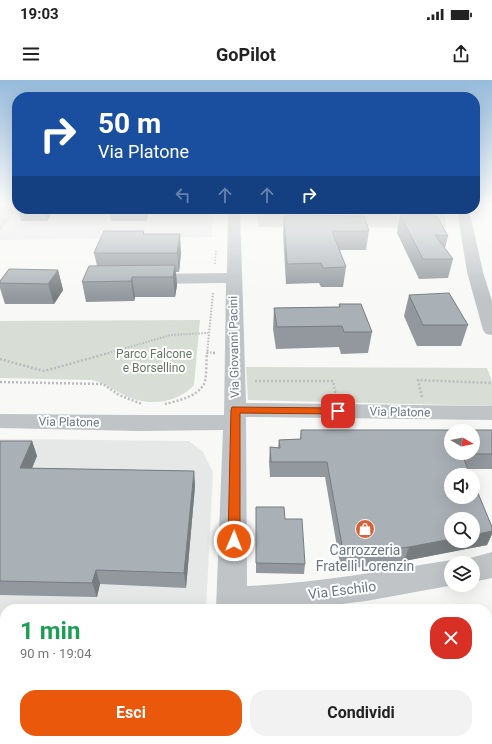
<!DOCTYPE html>
<html lang="it">
<meta charset="utf-8">
<style>
body{margin:0;font-family:Roboto,sans-serif;background:#f2f2f2;color:#222;height:100vh;display:flex;flex-direction:column;font-size:15px;white-space:nowrap}
*{box-sizing:border-box;margin:0}
p{font-size:13px;color:#767676}
.icon{flex:none;width:22px;height:22px;fill:none;stroke:currentColor;stroke-width:2;stroke-linecap:round;stroke-linejoin:round}
.map{position:relative;flex:1;overflow:hidden}
.details{position:absolute;left:0px;top:524px;width:492px;height:140px;display:flex;flex-direction:column;background:#fff;border-radius:16px 16px 0 0;box-shadow:0 4px 16px #0002}
.details>*{flex:none}
.hud{position:absolute;left:12px;top:12px;width:468px;height:122px;border-radius:16px;box-shadow:0 4px 16px #0002;background:#1a4fa0;color:#fff;overflow:hidden}
.needle{width:26px;rotate:100deg}
.tools{position:absolute;left:444px;top:344px;display:grid;gap:8px}
.tools a{display:grid;place-items:center;width:36px;height:36px;border-radius:50%;background:#fff;box-shadow:0 4px 16px #0002;font-size:20px}
.pin{position:absolute;display:grid;place-items:center;width:34px;height:34px;color:#fff;margin:-17px;border-radius:8px;box-shadow:0 2px 6px #0006}
.me{position:absolute;width:44px;margin:-22px;rotate:1deg;stroke-linejoin:round;filter:drop-shadow(0 0 3px #0008)}
.turn{display:flex;align-items:center;gap:14px;height:84px;padding:0 20px;font-size:18px}
.turn .icon{width:52px;height:52px;stroke-width:2.5}
.turn b{display:block;font-size:28px;line-height:34px}
.lanes{display:flex;align-items:center;height:38px;padding:0 20px;background:#0003;justify-content:center;gap:20px;direction:ltr}
.lanes .off{opacity:.35}
.round{display:grid;place-items:center;flex:none;width:42px;height:42px;border-radius:16px;background:#f2f2f2}
.overview{display:flex;align-items:center;justify-content:space-between;height:68px;padding:0 20px}
h1{font-size:24px;font-weight:700;line-height:30px;color:#1e9e55}
.primary-button{display:flex;gap:8px;margin-top:auto;padding:8px 20px}
.primary-button a{flex:1;height:46px;border-radius:16px;background:#ea580c;color:#fff;font-size:16px;font-weight:700;line-height:46px;text-align:center}
.primary-button a+a{background:#f2f2f2;color:#222}
.status{display:flex;justify-content:space-between;align-items:center;height:28px;padding:0 20px;background:#fff;direction:ltr}
.status svg{height:11px;fill:currentColor}
header{display:flex;justify-content:space-between;align-items:center;height:52px;padding:0 20px;background:#fff;font-size:18px;font-weight:700}
.map>svg:first-child{display:block}
.built{fill:#e6e7e7}
.green{fill:#d8ddd5}
.lines{fill:none;stroke-linecap:round;stroke-linejoin:round}
.path-far2{stroke:#babdbf;stroke-width:1.5;stroke-dasharray:1.5 1.5;stroke-linecap:butt}
.path-far1{stroke:#babdbf;stroke-width:2;stroke-dasharray:1.5 1.5;stroke-linecap:butt}
.path{stroke:#babdbf;stroke-width:2.5;stroke-dasharray:2 2;stroke-linecap:butt}
.street{fill:#c0c4c7;fill-rule:evenodd}
.wall{fill:#92989d}
.shaded-wall{fill:#777c7f}
.building{fill:#aab1b6;stroke:#777c7f;fill-rule:evenodd}
.route{fill:#ea580c;stroke:#983908}
.labels{text-anchor:middle;stroke-width:4;stroke-linejoin:round;paint-order:stroke}
.street-label{font-size:12px;fill:#6a7885;stroke:#fff}
.park-label{font-size:12px;fill:#677764;stroke:#fff}
.near-poi-label{font-size:14px;fill:#6a7885;stroke:#fff}
.near-street-label{font-size:14px;fill:#6a7885;stroke:#fff}
</style>
<div class="status"><b>19:03</b><svg viewBox="0 0 49 12"><path d="M0 12V9h3v3zM5 12V6h3v6zM10 12V3h3v9zM15 12V0h3v12zM26 1h20v11H26zM47 4h2v5h-2z"/></svg></div>
<header><svg class="icon" aria-label="menu" viewBox="0 0 24 24"><path d="M4 6h16M4 12h16M4 18h16"/></svg>GoPilot<svg class="icon" aria-label="share" viewBox="0 0 24 24"><path d="M12 15V3M7 8l5-5 5 5M5 13v7h14v-7"/></svg></header>
<div class="map">
<svg width="492" height="664" viewBox="0 0 492 664">
<rect width="100%" height="100%" fill="#f8f8f6"/>
<path class="built" d="M19 129H213L212 157 0 160V152Z
M0 359 189 361 203 372 213 392 206 529H5V659H199V664H0Z"/>
<path class="green" d="M0 125H17V129H18L0 151Z
M256 129H444L446 148 259 147Z
M200 240 194 305C180 321 154 326 134 319 118 314 109 304 92 300L0 298V241Z
M246 287 487 288 492 301V326L248 320Z"/>
<g class="lines">
<path class="path-far2" d="M0 132 17 127
M0 137 6 141
M0 149 17 128
M215 184 216 171"/>
<path class="path-far1" d="M207 272 216 273
M105 274 171 255 208 253
M207 274 213 213"/>
<path class="path" d="M213 273H216
M0 279 44 291 109 273
M255 301H333L336 316
M0 302 103 304 119 315 142 324
M422 317 418 300 492 303
M165 324C177 321 197 317 204 304 207 298 206 280 207 273"/>
<path class="street" d="M228 129H240L246 323 492 326V340L246 337 247 506C316 503 384 491 451 480L459 483H451V505H454L366 521 302 529H216L223 350 139 351 0 348V334L139 335H224L226 203 147 204 141 202 139 199 141 196 147 194 227 193Z
M457 129H469L483 192 492 221V255L486 254 483 250 467 192Z
M492 472V498L473 502V483H461L463 480Z
M210 659H248V664H210Z"/>
</g>
<path class="wall" d="M55 129 47 141H21L18 130Z
M150 129 146 141H111L109 130Z
M284 135 369 151 366 170H339L346 187 343 207H321L319 203 286 204 283 153Z
M400 135 448 156 445 169 453 179 448 198 419 199 397 153Z
M144 151V154L181 173 179 192H176L177 205 175 217H135L134 221 86 222 82 202 97 186 94 173Z
M58 190 63 210 54 224H5L0 208V201Z
M409 215 468 245 461 266H417L404 236Z
M339 224 372 252 368 273 341 274 339 267 276 269 273 249 274 228 339 227Z
M301 350H492V389H468L492 447V454L487 465 404 481 341 490 325 397H270L269 382 270 367 278 368 279 360 300 359Z
M0 361H32L37 376 32 388 194 391 195 406 186 508 100 504 97 517 0 515Z
M256 427 285 439 305 484 304 494 256 493Z"/>
<path class="shaded-wall" d="M45 129H55L47 141 44 130Z
M145 129H150L146 141 145 130Z
M180 154 181 173 179 192 177 173Z
M175 185 177 205 175 217 173 197Z
M58 190 63 210 54 224 48 204Z
M132 197 135 217 134 221 131 201Z
M32 361 37 376 26 403 20 388Z
M194 391 195 406 186 508 184 493Z
M492 451V454L487 465 404 481 409 467 451 459V461H473V455Z
M96 490 100 504 97 517 92 503Z
M168 659H171V664H168Z"/>
<path class="building" d="M19 129H45L44 130H18Z
M109 129H145V130H109Z
M284 135 364 136 369 151H332L346 187 323 188 321 183 287 184Z
M400 135H436L448 156 435 155 453 179H423Z
M104 151H144L143 154H180L177 173H94Z
M175 185 173 197H132L131 201 82 202 89 186Z
M9 189 58 190 48 204 0 203V201Z
M449 213 468 245H423L409 215Z
M339 224H361L372 252H344L342 246 277 247 274 228 340 227Z
M301 350H492V374H462L470 395H451V417H473V401L492 447V451L473 455V439H451V459L409 467 344 476 327 382H271L270 367 280 368 279 360 301 359ZM451 351H473V373H451Z
M0 361H32L20 388 194 391 184 493 96 490 92 503 0 501Z
M256 427H284L285 439H302L305 484 256 483Z
M97 659H168V664H95Z"/>
<linearGradient id="sky" x2="0" y2="1"><stop stop-color="#96bbdc"/><stop offset="0.57" stop-color="#fcfcfb"/><stop offset="1" stop-color="#fcfcfb" stop-opacity="0"/></linearGradient>
<rect width="492" height="218" fill="url(#sky)"/>
<path class="route" d="M232 327 338 328 343 331 338 334 240 333V461L238 464 234 466 230 464 228 461 231 330Z"/>
<defs>
<g id="shop-disc" transform="scale(1)"><circle r="9.5" fill="#d66239" stroke="#fff"/><path d="M-5-2.5h2.3a2.7 3.5 0 0 1 5.4 0H5L5.5 6h-11ZM-1.5-2.5h3a1.5 2.3 0 0 0-3 0Z" fill="#fff"/></g>
</defs>
<g fill-rule="evenodd">
<use href="#shop-disc" x="365" y="449"/>
</g>
<g class="labels">
<g class="street-label">
<text transform="translate(234 267) rotate(-91)" y="4">Via Giovanni Pacini</text>
<text transform="translate(400 332) rotate(1)" y="4">Via Platone</text>
<text transform="translate(69 342) rotate(1)" y="4">Via Platone</text>
</g>
<g class="park-label">
<text x="154" y="278">Parco Falcone<tspan x="154" dy="14">e Borsellino</tspan></text>
</g>
<g class="near-poi-label">
<text x="365" y="475">Carrozzeria<tspan x="365" dy="16">Fratelli Lorenzin</tspan></text>
</g>
<g class="near-street-label">
<text transform="translate(342 510) rotate(-7)" y="5">Via Eschilo</text>
</g>
</g>
</svg>
<div class="tools">
<a><svg class="needle" viewBox="-14 -14 28 28"><path d="M0-13l5 13h-10z" fill="#e53935"/><path d="M0 13l5-13h-10z" fill="#767676"/></svg></a>
<a><svg class="icon" aria-label="sound" viewBox="0 0 24 24"><path d="M4 9h4l5-4v14l-5-4H4zM17 9q2 3 0 6"/></svg></a>
<a><svg class="icon" aria-label="search" viewBox="0 0 24 24"><circle cx="10" cy="10" r="6"/><path d="M15 15l6 6"/></svg></a>
<a><svg class="icon" aria-label="layers" viewBox="0 0 24 24"><path d="M12 4l9 5-9 5-9-5zM3 14l9 5 9-5"/></svg></a>
</div>
<div class="pin" style="left:338px;top:331px;background:#d93025"><svg class="icon" aria-label="arrive" viewBox="0 0 24 24"><path d="M6 21V4h12l-3 4 3 4H6"/></svg></div>
<svg class="me" style="left:234px;top:461px" viewBox="-20 -20 40 40"><circle r="17" fill="#ea580c" stroke="#fff" stroke-width="3"/><path d="M0-11L8 9 0 5-8 9z" fill="#fff"/></svg>
<div class="hud">
<div class="turn"><svg class="icon" aria-label="right" viewBox="0 0 24 24"><path d="M7 20v-9h11M14 6l5 5-5 5"/></svg><div><b>50 m</b>Via Platone</div></div>
<div class="lanes"><svg class="icon off" aria-label="left" viewBox="0 0 24 24"><path d="M17 20v-9H6M10 6l-5 5 5 5"/></svg><svg class="icon off" aria-label="ahead" viewBox="0 0 24 24"><path d="M12 20V5M6 11l6-6 6 6"/></svg><svg class="icon off" aria-label="ahead" viewBox="0 0 24 24"><path d="M12 20V5M6 11l6-6 6 6"/></svg><svg class="icon" aria-label="right" viewBox="0 0 24 24"><path d="M7 20v-9h11M14 6l5 5-5 5"/></svg></div>
</div>
<section class="details">
<div class="overview"><div><h1>1 min</h1><p>90 m · 19:04</p></div><a class="round" style="background:#d93025;color:#fff"><svg class="icon" aria-label="close" viewBox="0 0 24 24"><path d="M6 6l12 12M18 6L6 18"/></svg></a></div>
<div class="primary-button"><a>Esci</a><a>Condividi</a></div>
</section>
</div>
